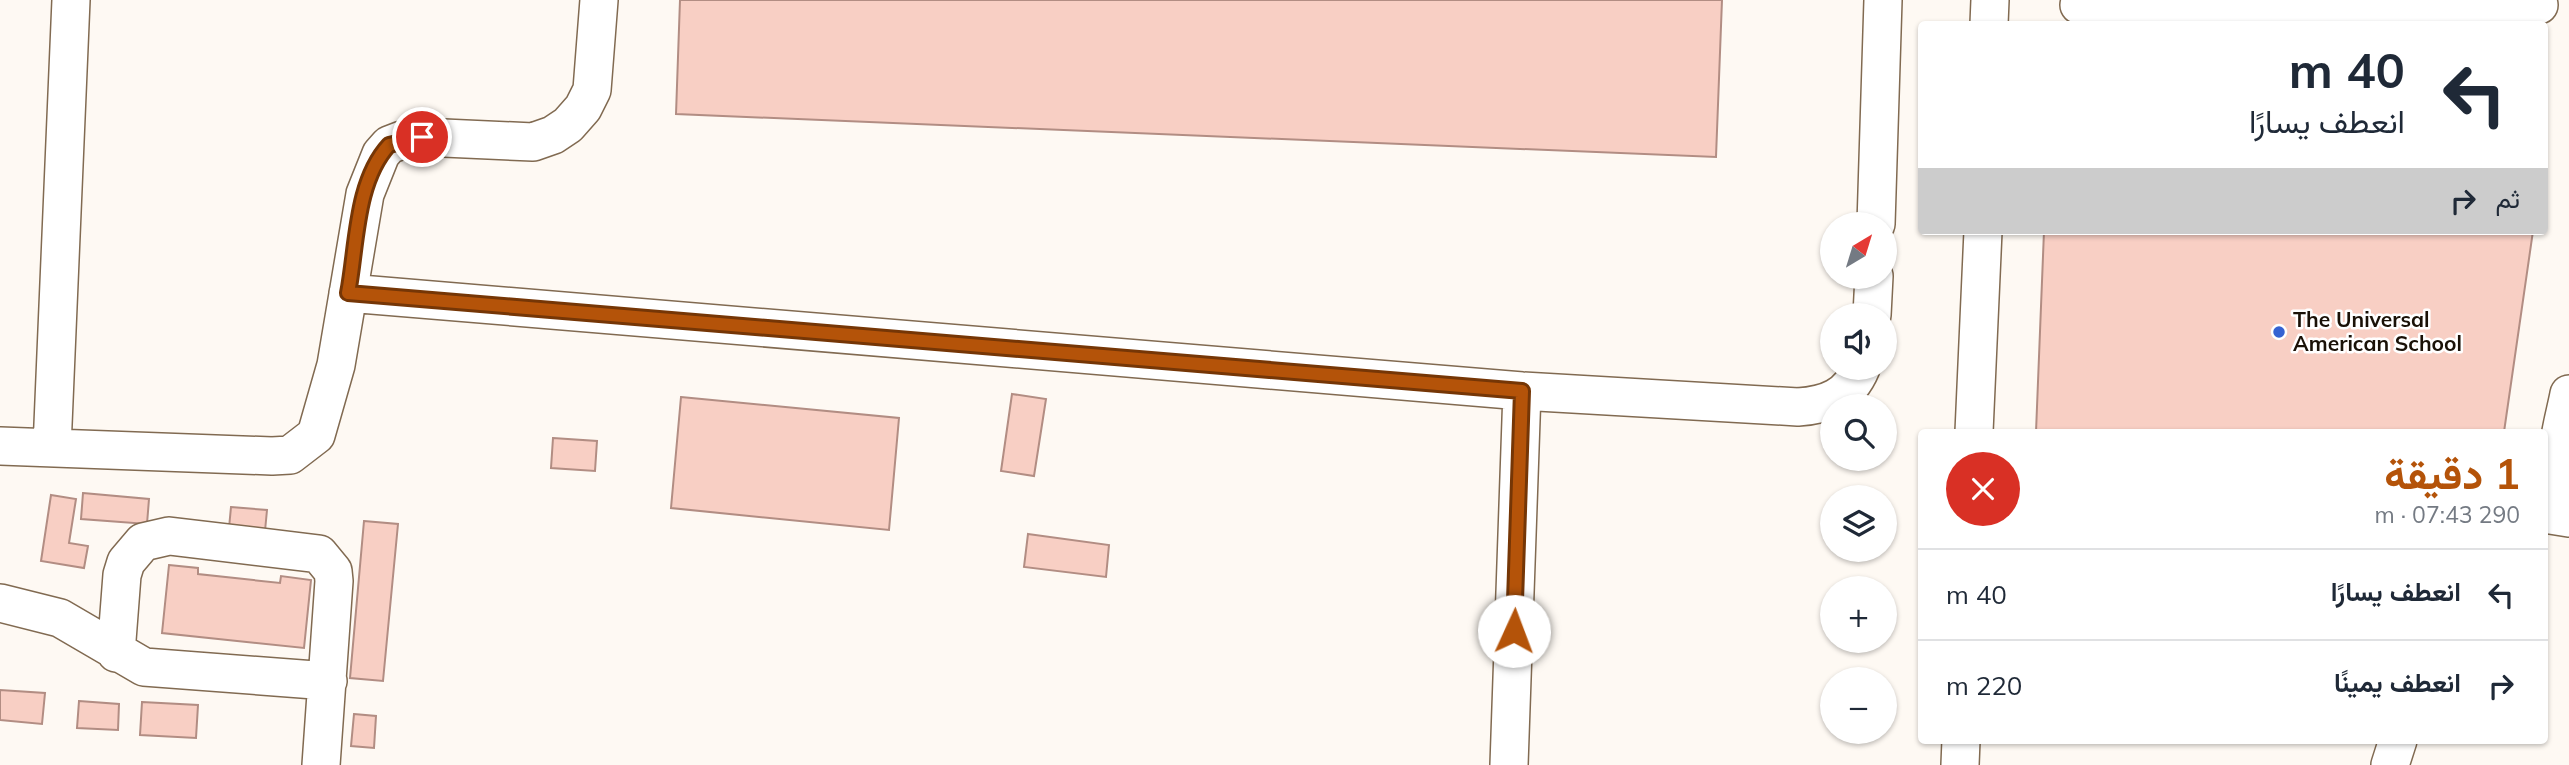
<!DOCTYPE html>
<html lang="ar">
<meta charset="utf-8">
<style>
body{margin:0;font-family:Mulish,Vazirmatn,sans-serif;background:#f6f6f7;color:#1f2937;direction:rtl;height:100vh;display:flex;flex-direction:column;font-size:26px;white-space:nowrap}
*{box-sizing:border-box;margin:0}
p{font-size:23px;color:#747a83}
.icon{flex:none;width:38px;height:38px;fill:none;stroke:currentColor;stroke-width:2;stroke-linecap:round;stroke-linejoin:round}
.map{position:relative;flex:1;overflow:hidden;direction:ltr}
.panel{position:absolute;left:1918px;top:429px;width:630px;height:315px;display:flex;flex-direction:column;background:#fff;border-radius:7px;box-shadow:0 2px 5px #0004;direction:rtl}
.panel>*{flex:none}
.guide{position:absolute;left:1918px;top:21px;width:630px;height:214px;border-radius:7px;box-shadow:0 2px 5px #0004;direction:rtl;background:#fff;color:#1f2937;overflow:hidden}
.needle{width:46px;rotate:38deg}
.buttons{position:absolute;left:1820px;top:212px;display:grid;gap:14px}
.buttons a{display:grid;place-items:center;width:77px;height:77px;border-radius:50%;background:#fff;box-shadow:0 2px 5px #0004;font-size:35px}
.pin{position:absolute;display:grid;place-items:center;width:60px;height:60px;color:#fff;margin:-30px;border:4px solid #fff;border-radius:50%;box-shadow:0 2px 7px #0007}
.me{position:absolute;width:77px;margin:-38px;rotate:2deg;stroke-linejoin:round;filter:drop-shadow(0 0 5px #0008)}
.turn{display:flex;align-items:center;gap:24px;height:147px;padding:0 28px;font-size:32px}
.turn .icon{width:91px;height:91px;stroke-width:2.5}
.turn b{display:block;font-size:49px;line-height:60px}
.then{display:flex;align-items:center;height:66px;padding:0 28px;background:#0003;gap:14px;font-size:26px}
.round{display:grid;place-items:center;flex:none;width:74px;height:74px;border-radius:37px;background:#f6f6f7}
.headline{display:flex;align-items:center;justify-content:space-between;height:119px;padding:0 28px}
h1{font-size:42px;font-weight:700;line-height:52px;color:#b45309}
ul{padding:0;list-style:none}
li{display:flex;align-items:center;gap:21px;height:91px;padding:0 28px;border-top:2px solid #e0e1e3}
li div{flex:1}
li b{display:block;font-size:26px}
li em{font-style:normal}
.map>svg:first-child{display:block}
.building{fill:#f8cfc4;stroke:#b28d83;stroke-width:2}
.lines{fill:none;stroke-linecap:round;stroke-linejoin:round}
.minor-casing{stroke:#816a51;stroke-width:40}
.minor{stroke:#fff;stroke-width:37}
.route-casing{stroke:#753606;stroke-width:18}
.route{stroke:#b45309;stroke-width:12}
.poi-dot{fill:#3562d2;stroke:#fff;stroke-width:2.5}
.labels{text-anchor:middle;stroke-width:5;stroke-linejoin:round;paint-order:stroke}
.poi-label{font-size:21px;font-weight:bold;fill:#1a1107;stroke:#fff;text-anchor:start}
</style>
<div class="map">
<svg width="2569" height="765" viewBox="0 0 2569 765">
<rect width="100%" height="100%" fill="#fef9f3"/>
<path class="building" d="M680 0H1722L1716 157 676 114Z
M2044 231H2533L2504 432H2036Z
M1012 394 1046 399 1034 476 1001 471Z
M681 397 899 418 889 530 671 508Z
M553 438 597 441 595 471 551 468Z
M83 493 149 499 147 524 81 519Z
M51 495 76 499 69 543 88 546 84 568 41 561Z
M231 507 267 510 265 531 229 528Z
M364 521 398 524 383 681 350 678Z
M1028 534 1109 545 1106 577 1024 567Z
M169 565 198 568V574L280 583 281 576 311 580 304 648 162 633Z
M0 690 45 693 42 724 0 720Z
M79 701 119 704 118 730 77 728Z
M142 702 198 705 196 738 140 735Z
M354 714 376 716 374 748 351 746Z"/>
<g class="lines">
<g class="minor-casing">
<path id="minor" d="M2079 5H2539
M1989 24 1990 0
M1876 224 1883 0
M348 293 1522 391 1798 407C1827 405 1849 397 1861 368
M1872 315 1874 276
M2569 394C2564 422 2546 472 2569 494
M1974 432 1983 231
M0 446 272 456 290 455 316 435 336 365 365 194 381 154 389 145 402 140 422 137 533 142 553 135 568 125 583 108 592 90 599 0
M52 448 71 0
M2544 514 2569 518
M0 603 60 618 144 667 328 681
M116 653 122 575 126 562 143 542 169 536 319 554 333 571 334 581 321 765
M1509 765 1522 391
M1960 765 1961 740
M2390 765 2398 740"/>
</g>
<use href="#minor" class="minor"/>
</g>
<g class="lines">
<g class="route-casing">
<path id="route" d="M422 137 389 145C355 182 357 247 348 293L1522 391 1514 631"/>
</g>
<use href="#route" class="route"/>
</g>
<circle class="poi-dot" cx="2279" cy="332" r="7"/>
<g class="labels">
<g class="poi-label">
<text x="2293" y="327">The Universal<tspan x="2293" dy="24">American School</tspan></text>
</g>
</g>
</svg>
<div class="buttons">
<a><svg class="needle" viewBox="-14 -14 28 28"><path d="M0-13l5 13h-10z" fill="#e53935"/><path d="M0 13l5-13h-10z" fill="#747a83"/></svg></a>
<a><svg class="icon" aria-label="sound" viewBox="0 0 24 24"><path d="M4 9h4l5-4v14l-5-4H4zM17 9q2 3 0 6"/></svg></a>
<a><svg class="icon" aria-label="search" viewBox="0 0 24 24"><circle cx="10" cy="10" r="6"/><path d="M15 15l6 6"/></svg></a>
<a><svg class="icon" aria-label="layers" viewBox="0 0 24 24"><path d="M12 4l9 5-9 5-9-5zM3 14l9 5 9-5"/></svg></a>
<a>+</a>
<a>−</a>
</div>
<div class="pin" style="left:422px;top:137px;background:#d93025"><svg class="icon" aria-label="arrive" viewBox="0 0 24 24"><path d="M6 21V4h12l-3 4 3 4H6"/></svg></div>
<svg class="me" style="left:1514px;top:631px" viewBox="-20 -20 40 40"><circle r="19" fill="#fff"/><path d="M0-13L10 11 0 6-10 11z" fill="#b45309"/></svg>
<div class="guide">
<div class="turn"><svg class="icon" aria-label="left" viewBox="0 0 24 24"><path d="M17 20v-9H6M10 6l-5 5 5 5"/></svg><div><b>40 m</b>انعطف يسارًا</div></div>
<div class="then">ثم<svg class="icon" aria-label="right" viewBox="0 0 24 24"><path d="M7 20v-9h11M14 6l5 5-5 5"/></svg></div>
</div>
<section class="panel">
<div class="headline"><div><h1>1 دقيقة</h1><p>290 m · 07:43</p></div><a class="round" style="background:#d93025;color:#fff"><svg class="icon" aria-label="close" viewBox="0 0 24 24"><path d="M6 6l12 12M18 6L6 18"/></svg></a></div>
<ul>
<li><svg class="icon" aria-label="left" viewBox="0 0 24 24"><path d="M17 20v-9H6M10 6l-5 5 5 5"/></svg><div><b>انعطف يسارًا</b></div><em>40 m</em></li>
<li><svg class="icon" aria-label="right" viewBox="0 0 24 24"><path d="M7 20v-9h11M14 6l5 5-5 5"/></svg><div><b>انعطف يمينًا</b></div><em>220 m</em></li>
</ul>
</section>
</div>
